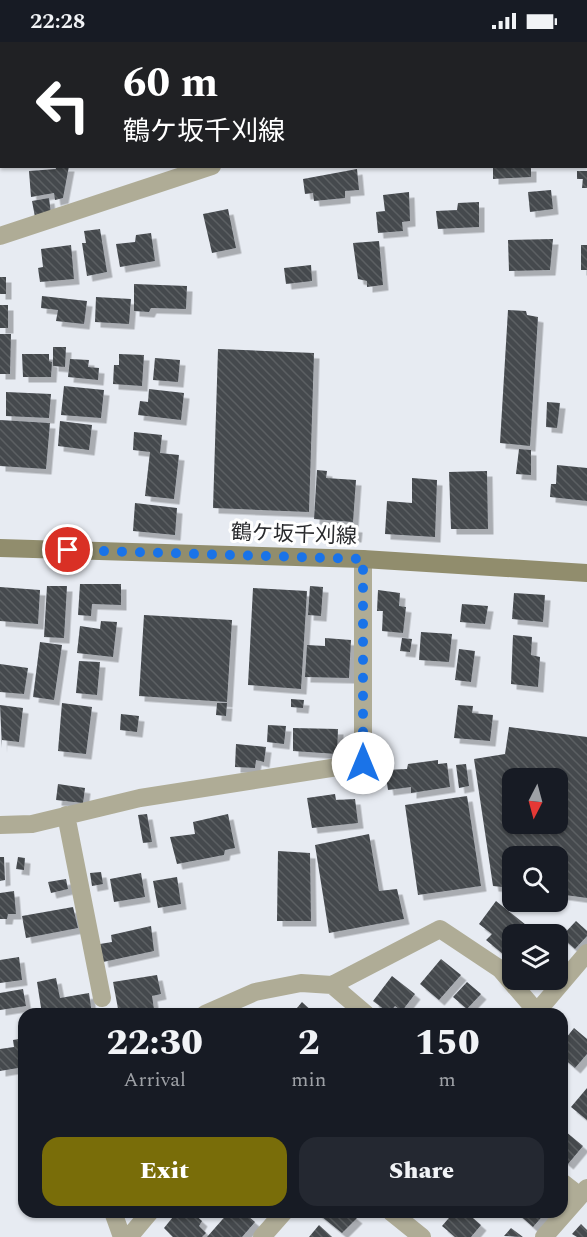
<!DOCTYPE html>
<meta charset="utf-8">
<style>
body{margin:0;font-family:Spectral,"Noto Sans JP",serif;background:#242831;color:#f1f3f6;height:100vh;display:flex;flex-direction:column;font-size:22px;white-space:nowrap}
*{box-sizing:border-box;margin:0}
p{font-size:20px;color:#9ea1a6}
.icon{flex:none;width:33px;height:33px;fill:none;stroke:currentColor;stroke-width:2;stroke-linecap:round;stroke-linejoin:round}
.map{position:relative;flex:1;overflow:hidden}
.sheet{position:absolute;left:18px;top:966px;width:550px;height:210px;display:flex;flex-direction:column;background:#171b24;border-radius:18px;box-shadow:0 2px 4px #0004}
.sheet>*{flex:none}
.guide{position:absolute;left:0px;top:0px;width:588px;height:126px;box-shadow:0 2px 4px #0004;background:#202124;color:#fff;overflow:hidden}
.needle{width:39px;rotate:186deg}
.tools{position:absolute;left:502px;top:726px;display:grid;gap:12px}
.tools a{display:grid;place-items:center;width:66px;height:66px;border-radius:12px;background:#171b24;box-shadow:0 2px 4px #0004;font-size:30px}
.pin{position:absolute;display:grid;place-items:center;width:51px;height:51px;color:#fff;margin:-26px;border:3px solid #fff;border-radius:50%;box-shadow:0 2px 6px #0007}
.me{position:absolute;width:66px;margin:-33px;rotate:0deg;stroke-linejoin:round;filter:drop-shadow(0 0 4px #0008)}
.turn{display:flex;align-items:center;gap:21px;height:126px;padding:0 24px;font-size:27px}
.turn .icon{width:78px;height:78px;stroke-width:2.5}
.turn b{display:block;font-size:42px;line-height:51px}
.eta{display:flex;justify-content:space-evenly;align-items:center;height:102px;text-align:center}
.eta b{font-size:36px;font-weight:800;line-height:42px}
.action{display:flex;gap:12px;margin-top:auto;padding:12px 24px}
.action a{flex:1;height:69px;border-radius:18px;background:#796d09;color:#fff;font-size:24px;font-weight:800;line-height:69px;text-align:center}
.action a+a{background:#242831;color:#f1f3f6}
.status{display:flex;justify-content:space-between;align-items:center;height:42px;padding:0 30px;background:#171b24;direction:ltr}
.status svg{height:16px;fill:currentColor}
.map>svg:first-child{display:block}
.building{fill:url(#building-back-hatch);fill-rule:evenodd;filter:url(#shadow)}
.lines{fill:none;stroke-linecap:round;stroke-linejoin:round}
.street{stroke:#afac96;stroke-width:18}
.secondary{stroke:#918d6d;stroke-width:18}
.route{stroke:#1a73e8;stroke-width:10;stroke-dasharray:0 18}
.labels{text-anchor:middle;stroke-width:6;stroke-linejoin:round;paint-order:stroke}
.street-label{font-size:21px;fill:#28292c;stroke:#fff}
</style>
<div class="status"><b>22:28</b><svg viewBox="0 0 49 12"><path d="M0 12V9h3v3zM5 12V6h3v6zM10 12V3h3v9zM15 12V0h3v12zM26 1h20v11H26zM47 4h2v5h-2z"/></svg></div>
<div class="map">
<svg width="587" height="1195" viewBox="0 0 587 1195">
<defs>
<pattern id="building-back-hatch" width="6" height="6" patternUnits="userSpaceOnUse" patternTransform="scale(1.5)"><rect width="6" height="6" fill="#44484d"/><path d="M-1 5l2 2M0 0l6 6M5-1l2 2" fill="none" stroke="#5c6064"/></pattern>
<filter id="shadow"><feDropShadow dx="5.5" dy="5.5" stdDeviation="0" flood-color="#0004"/></filter>
</defs>
<rect width="100%" height="100%" fill="#e7ebf2"/>
<path class="building" d="M55 124H69L63 156 55 158 54 151 31 155 29 129 56 127Z
M493 124H531V135L493 137Z
M357 127 359 148 345 149V156L314 159 313 151 305 152 303 137Z
M577 129H587V146H582L583 137H577Z
M551 148 553 167 530 170 528 150Z
M409 150 410 179 402 180 403 189 378 191 376 170 385 169 383 153Z
M49 156 51 172 35 175 32 159Z
M479 160V185L438 187 436 169 457 168 458 161Z
M228 167 236 206 212 211 203 172Z
M100 187 107 230 87 234 82 201H86L84 189Z
M151 191 155 219 120 225 116 202 135 200 136 193Z
M553 197 550 228 509 229 508 198Z
M379 199 383 243 367 245V239L358 237 353 201Z
M71 203 74 237 40 240 38 226 43 225 41 207Z
M581 203H587V228H581Z
M311 223 312 239 286 242 284 226Z
M0 235H6V252H0Z
M134 242 187 244 186 267 151 266 149 270 134 269Z
M42 254 87 259 84 282 56 279 58 268 41 266Z
M96 255 131 257 129 282 95 280Z
M0 263H8V286H0Z
M508 268 526 269 527 273 538 275 530 404 500 401Z
M0 292H11L10 332H0Z
M53 305H66L65 325 53 324Z
M218 307 314 311 309 470 213 466Z
M22 312H49V319L52 320 51 335H23Z
M119 312 144 313 142 344 113 342 114 323H119Z
M155 316 180 318 178 340 153 338Z
M70 317 89 318 88 325 99 326 98 338 68 335Z
M64 344 104 348 101 376 61 373Z
M149 347 184 351 181 378 138 373 140 359 148 360Z
M6 350 51 352 49 376 6 374Z
M547 360 560 361 557 386 546 385Z
M0 378 50 381 46 427 0 424Z
M60 379 92 383 89 408 58 404Z
M134 390 162 393 160 411 179 413 174 457 145 454 150 410 133 408Z
M519 407 531 408V433L516 432Z
M557 423 587 426V459L550 455 551 442H556Z
M317 428 327 429 326 436 356 438 353 480 314 477Z
M487 429 488 487H451L449 430Z
M412 436 437 438 435 495 385 492 387 459 412 461Z
M135 461 177 466 175 493 133 489Z
M337 483 357 485 356 495 336 494Z
M80 542H121V563L92 562 91 574 78 573Z
M47 544H67L64 596 44 595Z
M310 544 323 545 321 574 308 573Z
M0 545 40 548 38 582 0 579Z
M253 546 307 549 301 647 248 643Z
M378 548 400 551 399 564 406 565 403 591 382 589 383 569H377Z
M514 551 545 553 543 580 512 577Z
M462 562 488 564 485 582 460 580Z
M144 573 232 578 227 660 139 654Z
M101 579 117 580 113 615 77 611 80 584 100 587Z
M421 590 452 592 449 620 419 618Z
M513 593 532 595 531 613 540 615 538 645 511 642Z
M325 596 351 598 349 636 305 635 307 603 325 604Z
M402 596 412 597 410 610 400 609Z
M40 600 62 603 54 658 33 655Z
M459 607 475 609 471 640 455 638Z
M79 619 100 620 97 653 76 651Z
M0 622 28 626 24 652 0 650Z
M291 657 304 658 303 666 291 665Z
M62 661 92 665 86 712 58 709Z
M217 661H227L226 674 216 673Z
M0 663 23 666 19 700 2 698V706Z
M458 663 473 664 472 671 493 673 490 699 454 696Z
M121 672 139 674 137 690 120 688Z
M268 683 286 684 284 702 267 700Z
M509 685 587 695V856L558 852V814H513V846L493 844 474 717 505 712ZM513 736H558V782H513Z
M293 686 338 687 337 712 293 709Z
M236 702 266 705 264 720 256 718 255 726 235 725Z
M438 718V722L447 721 450 745 411 751V745L388 748 385 728 407 727 408 722Z
M466 722 469 744 459 746 456 723Z
M58 742 85 746 83 761 56 758Z
M335 752 336 758 355 757 358 781 312 786 307 756Z
M467 754 481 844 418 853 405 763Z
M147 772 152 800 143 801 138 773Z
M228 772 235 806 225 808 224 813 177 822 170 795 195 792 193 780Z
M369 792 379 849 397 847 404 877 329 891 315 803Z
M278 809 310 811 311 879H277Z
M0 815H4L5 838 0 839Z
M18 815 25 816 24 828 16 827Z
M101 830 103 842 92 844 90 831Z
M141 831 145 855 114 860 110 837Z
M177 835 181 862 158 866 153 839Z
M66 837 68 847 51 851 48 840Z
M14 849 16 872H8L7 877H0V851Z
M496 859 526 883 519 892H513V900L503 912 486 898 492 892 479 882Z
M73 865 78 886 26 896 22 874Z
M576 879 587 889V894L575 907 561 895Z
M151 884 154 909 103 920 100 902 112 900 111 893Z
M19 915 22 938 0 941V918Z
M441 917 461 933 439 958 420 942Z
M157 933 161 952 152 954 154 967 119 972 113 940Z
M392 934 415 952 402 969 395 964 389 971 373 959Z
M56 936 60 956 89 951 92 972H42L37 940Z
M467 940 481 952 467 967 453 955Z
M23 947 26 964 0 968V951Z
M302 960 315 972H292Z
M574 986 587 997V1012L575 1026 562 1015V1009L566 1004 562 1001Z
M24 996V1025L0 1029V1007L14 1005 13 998Z
M587 1046V1078L571 1065Z
M565 1089 583 1104 568 1122 562 1117V1092Z
M177 1170H192L202 1179 199 1184 206 1191 202 1195H173L164 1186Z
M229 1170H243L255 1180 242 1195H207Z
M316 1170H349L357 1176 342 1191Z
M454 1170H466L481 1183 471 1195H455L442 1184Z
M516 1170H546L533 1185Z
M581 1182 587 1188V1195H577L572 1192Z
M319 1183 332 1195H309Z
M511 1186 523 1195 504 1194Z"/>
<g class="lines">
<path class="street" d="M241 2 242 0
M532 2 537 0
M0 194 212 124
M66 773 102 956
M0 783 32 782 140 756 363 721V517
M332 943 366 972
M205 972 255 950 301 941 332 943 440 887 500 927 537 970
M535 972 587 911
M562 1140 580 1154
M113 1170 122 1195
M391 1170 422 1195
M129 1195 150 1170
M262 1195 284 1170
M544 1195 587 1146"/>
<path class="secondary" d="M0 506 363 517 587 531"/>
</g>
<g class="lines">
<path class="route" d="M68 508 363 517V721"/>
</g>
<g class="labels">
<g class="street-label">
<text transform="translate(294 492) rotate(2)" y="7">鶴ケ坂千刈線</text>
</g>
</g>
</svg>
<div class="tools">
<a><svg class="needle" viewBox="-14 -14 28 28"><path d="M0-13l5 13h-10z" fill="#e53935"/><path d="M0 13l5-13h-10z" fill="#9ea1a6"/></svg></a>
<a><svg class="icon" aria-label="search" viewBox="0 0 24 24"><circle cx="10" cy="10" r="6"/><path d="M15 15l6 6"/></svg></a>
<a><svg class="icon" aria-label="layers" viewBox="0 0 24 24"><path d="M12 4l9 5-9 5-9-5zM3 14l9 5 9-5"/></svg></a>
</div>
<div class="pin" style="left:68px;top:508px;background:#d93025"><svg class="icon" aria-label="arrive" viewBox="0 0 24 24"><path d="M6 21V4h12l-3 4 3 4H6"/></svg></div>
<svg class="me" style="left:363px;top:721px" viewBox="-20 -20 40 40"><circle r="19" fill="#fff"/><path d="M0-13L10 11 0 6-10 11z" fill="#1a73e8"/></svg>
<div class="guide">
<div class="turn"><svg class="icon" aria-label="left" viewBox="0 0 24 24"><path d="M17 20v-9H6M10 6l-5 5 5 5"/></svg><div><b>60 m</b>鶴ケ坂千刈線</div></div>
</div>
<section class="sheet">
<div class="eta">
<div><b>22:30</b><p>Arrival</p></div>
<div><b>2</b><p>min</p></div>
<div><b>150</b><p>m</p></div>
</div>
<div class="action"><a>Exit</a><a>Share</a></div>
</section>
</div>
